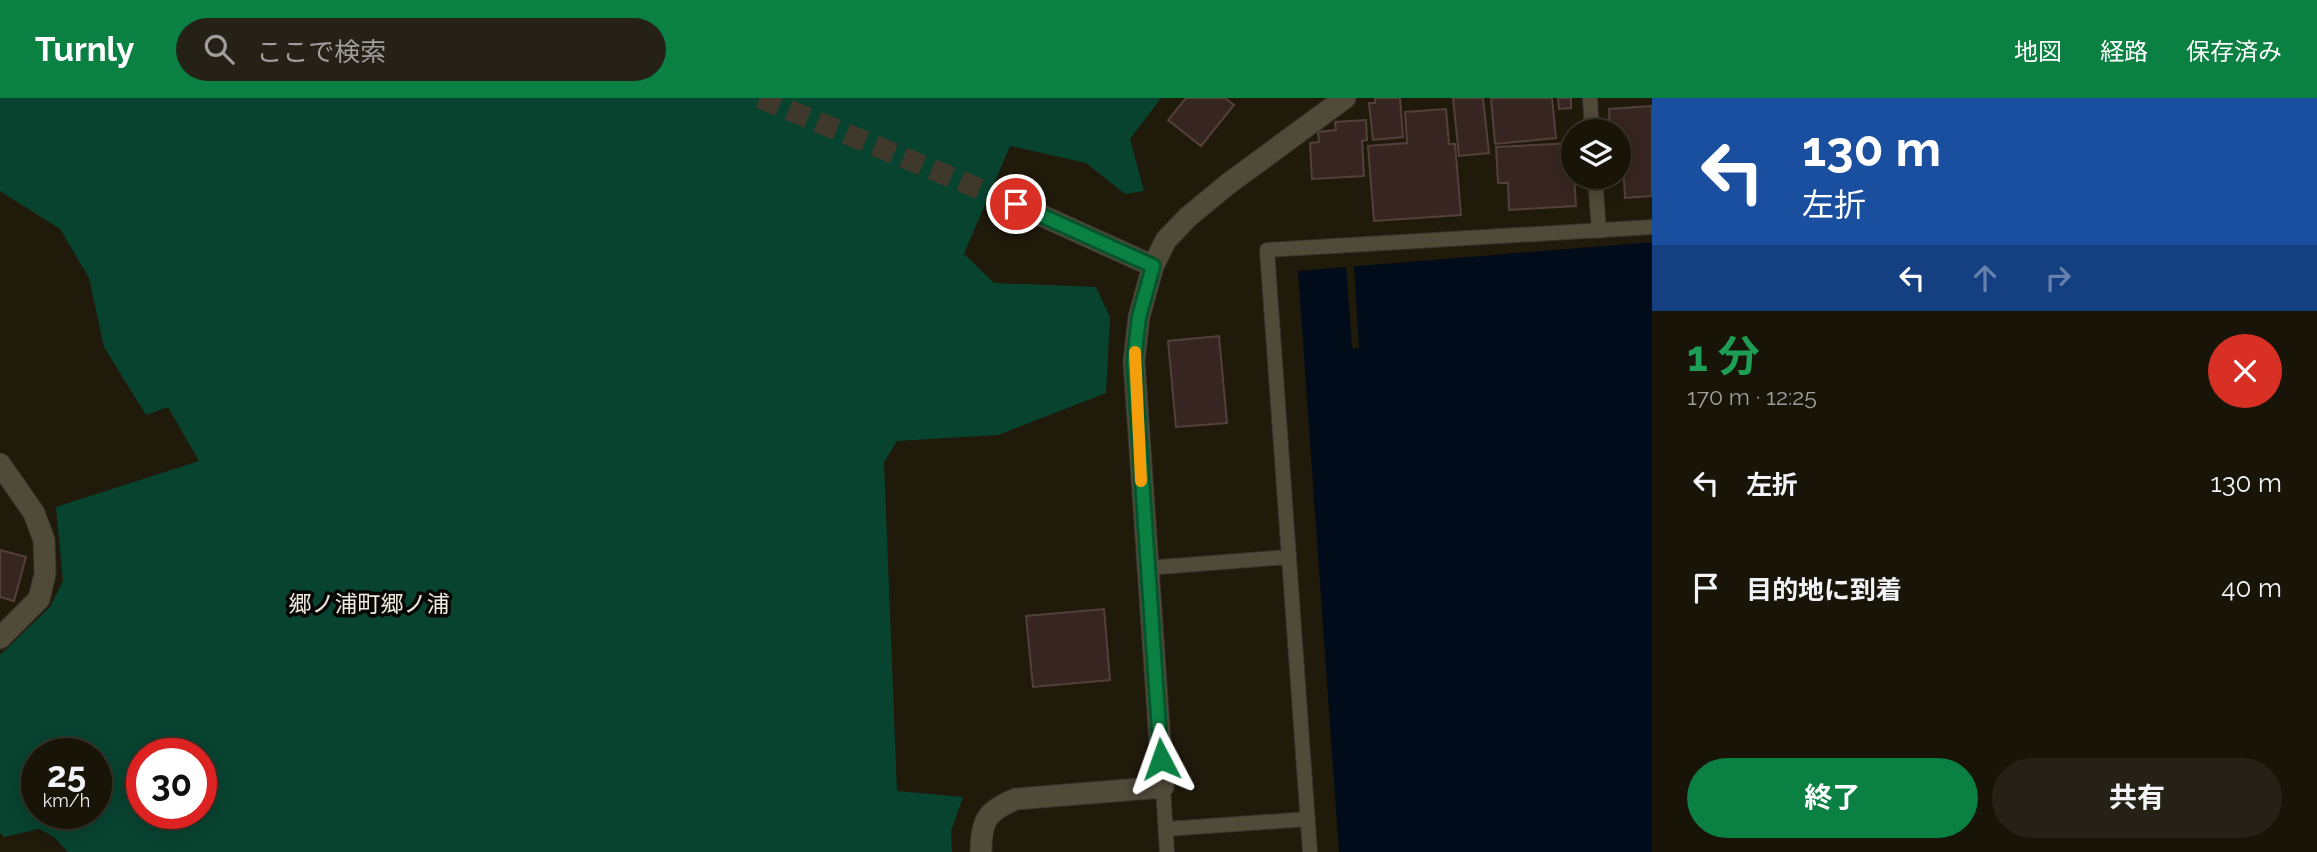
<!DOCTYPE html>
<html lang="ja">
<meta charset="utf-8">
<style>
body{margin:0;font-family:Raleway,"Noto Sans JP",sans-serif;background:#252116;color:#f1f3f6;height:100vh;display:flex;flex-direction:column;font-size:26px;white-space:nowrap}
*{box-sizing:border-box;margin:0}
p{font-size:23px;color:#9f9e9c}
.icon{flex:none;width:38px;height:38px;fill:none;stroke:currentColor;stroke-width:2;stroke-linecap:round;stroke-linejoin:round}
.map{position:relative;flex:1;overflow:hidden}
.sheet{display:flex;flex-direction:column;background:#181408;width:665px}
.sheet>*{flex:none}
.hud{background:#1a4fa0;color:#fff;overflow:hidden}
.fabs{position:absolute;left:1561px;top:21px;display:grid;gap:14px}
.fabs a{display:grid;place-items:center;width:70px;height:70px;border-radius:50%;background:#181408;box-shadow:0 4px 18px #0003,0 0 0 2px #363329;font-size:35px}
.speed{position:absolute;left:21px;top:640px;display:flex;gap:14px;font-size:35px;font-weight:700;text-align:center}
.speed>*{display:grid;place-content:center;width:91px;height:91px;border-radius:50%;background:#181408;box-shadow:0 4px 18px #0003,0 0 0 2px #363329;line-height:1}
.speed small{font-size:18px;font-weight:400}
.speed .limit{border:10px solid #d22;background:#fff;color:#111}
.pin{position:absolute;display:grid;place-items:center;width:60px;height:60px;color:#fff;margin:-30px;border:4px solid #fff;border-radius:50%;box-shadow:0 2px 7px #0007}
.me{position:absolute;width:77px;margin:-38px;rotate:356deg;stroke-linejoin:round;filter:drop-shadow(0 0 5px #0008)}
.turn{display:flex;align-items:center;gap:24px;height:147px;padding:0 35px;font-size:32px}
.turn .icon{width:91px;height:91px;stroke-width:2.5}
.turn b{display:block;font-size:49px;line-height:60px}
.lanes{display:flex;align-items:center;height:66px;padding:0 35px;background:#0003;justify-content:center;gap:35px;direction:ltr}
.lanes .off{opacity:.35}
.round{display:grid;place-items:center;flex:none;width:74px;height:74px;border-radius:37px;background:#252116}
.summary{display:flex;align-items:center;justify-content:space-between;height:119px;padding:0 35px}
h1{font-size:42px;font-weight:700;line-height:52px;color:#1e9e55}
.action{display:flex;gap:14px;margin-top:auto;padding:14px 35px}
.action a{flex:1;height:80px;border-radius:42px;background:#0b8043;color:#fff;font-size:28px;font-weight:700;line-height:80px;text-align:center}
.action a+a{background:#252116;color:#f1f3f6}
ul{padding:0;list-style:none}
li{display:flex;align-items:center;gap:21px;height:105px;padding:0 35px}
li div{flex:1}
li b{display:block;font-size:26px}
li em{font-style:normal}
header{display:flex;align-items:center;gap:42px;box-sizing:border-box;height:98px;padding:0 35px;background:#0b8043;color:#fff}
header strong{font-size:33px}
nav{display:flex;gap:38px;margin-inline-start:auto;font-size:24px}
.search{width:490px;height:63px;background:#252116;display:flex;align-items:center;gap:18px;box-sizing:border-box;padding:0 24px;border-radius:38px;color:#9f9e9c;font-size:26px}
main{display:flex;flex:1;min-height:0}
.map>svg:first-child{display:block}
.green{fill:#084330;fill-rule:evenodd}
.water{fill:#000c19}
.pier{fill:#201a0b}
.building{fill:#372521;stroke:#53403b;stroke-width:2}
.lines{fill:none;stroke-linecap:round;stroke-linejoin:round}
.secondary-tunnel{stroke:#3f392b;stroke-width:21;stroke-dasharray:21 10;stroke-linecap:butt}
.lane-casing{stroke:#37332d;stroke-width:16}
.street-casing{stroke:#37332d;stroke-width:23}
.secondary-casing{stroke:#37332d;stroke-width:23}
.lane{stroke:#504a39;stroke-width:14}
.street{stroke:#504a39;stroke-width:21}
.secondary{stroke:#504a39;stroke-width:21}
.route-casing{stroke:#07532c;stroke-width:18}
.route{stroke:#0b8043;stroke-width:12}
.slow{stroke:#f59e0b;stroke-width:12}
.labels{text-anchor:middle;stroke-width:7;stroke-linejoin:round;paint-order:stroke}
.quarter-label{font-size:23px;fill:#eeeae0;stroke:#070602}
</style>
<header>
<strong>Turnly</strong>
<div class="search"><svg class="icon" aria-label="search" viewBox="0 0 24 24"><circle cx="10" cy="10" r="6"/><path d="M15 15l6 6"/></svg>ここで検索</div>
<nav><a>地図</a><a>経路</a><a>保存済み</a></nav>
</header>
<main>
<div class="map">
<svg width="1652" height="754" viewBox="0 0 1652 754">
<rect width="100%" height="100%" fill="#201a0b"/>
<path class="green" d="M0 0H1161L1130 41 1144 93 1125 96 1086 65 1010 48 964 156 994 185 1096 189 1110 219 1106 295 998 337 897 343 884 364 897 693 963 699 951 733 952 754H68L54 739 39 731 4 739 0 735V557L50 509 63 483 56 409 199 363 168 309 146 317 104 249 89 180 60 131 0 93ZM37 656H96V716H37ZM142 656H201V716H142Z"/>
<path class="water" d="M1652 144V754H1339L1298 173Z"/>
<path class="pier" d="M1354 167 1359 250H1352L1346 168Z"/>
<path class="building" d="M1186 0H1225L1234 7 1201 48 1168 22Z
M1375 0H1400L1403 39 1373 42 1369 5H1375Z
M1453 0H1483L1489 55 1459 58Z
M1491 0H1552L1556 40 1495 46Z
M1558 0H1571V10L1559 11Z
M1652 8V98L1625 100 1622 46H1619V33H1610L1609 11Z
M1446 11 1449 46H1455L1461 117 1374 123 1368 48 1407 45 1405 14Z
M1366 22 1367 42 1362 43 1364 78 1312 81 1310 45 1319 44 1318 34 1336 32 1335 24Z
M1572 45 1576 108 1509 112 1508 85H1498L1496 49Z
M1219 238 1227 325 1176 329 1168 243Z
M0 452 26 459 14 503 0 499Z
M1104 511 1110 582 1033 589 1026 518Z"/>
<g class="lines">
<path class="secondary-tunnel" d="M760 0 1016 106"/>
<g class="lane-casing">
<path id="lane" d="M1590 0 1592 33
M1595 79 1599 133
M1147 470 1289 459
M1163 689 1167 754
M1166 731 1308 721
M1310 754 1267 152 1652 129"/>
</g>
<g class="street-casing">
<path id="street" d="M0 366 34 415 44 442 45 476 39 501 0 540
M981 754C981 722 987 713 1016 701L1163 689 1134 263 1139 219 1153 168"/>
</g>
<g class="secondary-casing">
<path id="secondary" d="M1016 106 1153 168 1166 142 1188 119 1228 86 1345 0"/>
</g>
<use href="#lane" class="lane"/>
<use href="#street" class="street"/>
<use href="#secondary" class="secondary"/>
</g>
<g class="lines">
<g class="route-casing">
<path id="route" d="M1016 106 1153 168 1139 219 1134 263 1161 661"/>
</g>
<use href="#route" class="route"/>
<path class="slow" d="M1135 254 1141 383"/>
</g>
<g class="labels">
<g class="quarter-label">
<text x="369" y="514">郷ノ浦町郷ノ浦</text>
</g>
</g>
</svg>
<div class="fabs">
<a><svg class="icon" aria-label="layers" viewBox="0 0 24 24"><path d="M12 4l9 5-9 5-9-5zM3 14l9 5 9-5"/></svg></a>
</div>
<div class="speed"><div>25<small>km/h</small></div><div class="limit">30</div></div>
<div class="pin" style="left:1016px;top:106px;background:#d93025"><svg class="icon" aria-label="arrive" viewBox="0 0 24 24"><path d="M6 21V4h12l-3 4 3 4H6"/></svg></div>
<svg class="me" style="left:1161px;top:661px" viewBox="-20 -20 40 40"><path d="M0-17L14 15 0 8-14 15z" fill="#0b8043" stroke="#fff" stroke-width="4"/></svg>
</div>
<section class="sheet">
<div class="hud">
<div class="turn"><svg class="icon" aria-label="left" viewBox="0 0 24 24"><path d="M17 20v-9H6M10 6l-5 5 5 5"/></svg><div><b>130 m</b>左折</div></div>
<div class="lanes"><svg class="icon" aria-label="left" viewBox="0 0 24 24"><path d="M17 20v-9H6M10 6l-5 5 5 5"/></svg><svg class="icon off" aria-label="ahead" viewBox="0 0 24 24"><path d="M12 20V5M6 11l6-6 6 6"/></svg><svg class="icon off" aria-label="right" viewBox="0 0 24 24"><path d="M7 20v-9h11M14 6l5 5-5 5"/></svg></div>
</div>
<div class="summary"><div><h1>1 分</h1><p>170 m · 12:25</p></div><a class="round" style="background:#d93025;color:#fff"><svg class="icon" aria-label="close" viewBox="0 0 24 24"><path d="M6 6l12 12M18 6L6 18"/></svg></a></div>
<ul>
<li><svg class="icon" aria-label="left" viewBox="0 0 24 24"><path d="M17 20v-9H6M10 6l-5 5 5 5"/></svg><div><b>左折</b></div><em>130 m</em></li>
<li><svg class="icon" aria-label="arrive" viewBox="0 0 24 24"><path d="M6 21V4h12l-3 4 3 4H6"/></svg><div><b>目的地に到着</b></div><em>40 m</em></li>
</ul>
<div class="action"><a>終了</a><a>共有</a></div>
</section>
</main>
